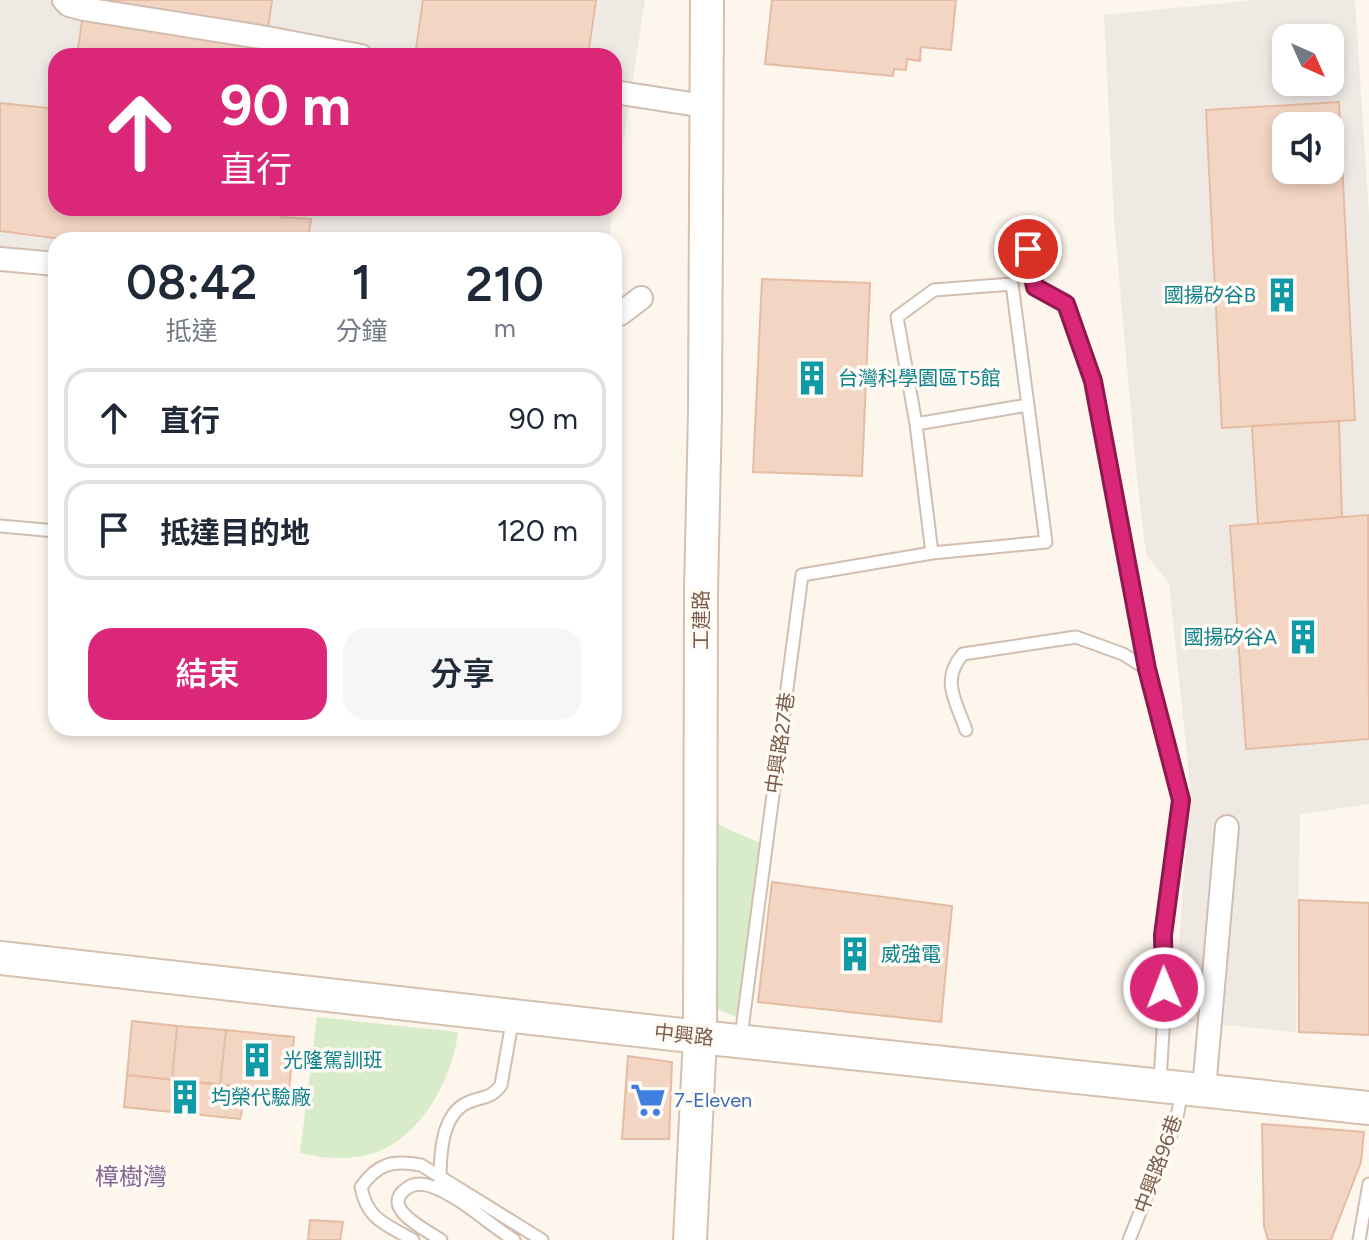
<!DOCTYPE html>
<html lang="zh-TW">
<meta charset="utf-8">
<style>
body{margin:0;font-family:Figtree,"Noto Sans TC",sans-serif;background:#f6f6f7;color:#1f2937;height:100vh;display:flex;flex-direction:column;font-size:30px;white-space:nowrap}
*{box-sizing:border-box;margin:0}
p{font-size:26px;color:#747a83}
.icon{flex:none;width:44px;height:44px;fill:none;stroke:currentColor;stroke-width:2;stroke-linecap:round;stroke-linejoin:round}
.map{position:relative;flex:1;overflow:hidden}
.panel{position:absolute;left:48px;top:232px;width:574px;height:504px;display:flex;flex-direction:column;background:#fff;border-radius:24px;box-shadow:0 4px 12px #0003}
.panel>*{flex:none}
.hud{position:absolute;left:48px;top:48px;width:574px;height:168px;border-radius:24px;box-shadow:0 4px 12px #0003;background:#db2777;color:#fff;overflow:hidden}
.needle{width:52px;rotate:135deg}
.controls{position:absolute;left:1272px;top:24px;display:grid;gap:16px}
.controls a{display:grid;place-items:center;width:72px;height:72px;border-radius:16px;background:#fff;box-shadow:0 4px 12px #0003;font-size:40px}
.pin{position:absolute;display:grid;place-items:center;width:68px;height:68px;color:#fff;margin:-34px;border:4px solid #fff;border-radius:50%;box-shadow:0 2px 8px #0007}
.me{position:absolute;width:88px;margin:-44px;rotate:359deg;stroke-linejoin:round;filter:drop-shadow(0 0 6px #0008)}
.turn{display:flex;align-items:center;gap:28px;height:168px;padding:0 40px;font-size:36px}
.turn .icon{width:104px;height:104px;stroke-width:2.5}
.turn b{display:block;font-size:56px;line-height:68px}
.eta{display:flex;justify-content:space-evenly;align-items:center;height:136px;text-align:center}
.eta b{font-size:48px;font-weight:600;line-height:56px}
.cta{display:flex;gap:16px;margin-top:auto;padding:16px 40px}
.cta a{flex:1;height:92px;border-radius:24px;background:#db2777;color:#fff;font-size:32px;font-weight:600;line-height:92px;text-align:center}
.cta a+a{background:#f6f6f7;color:#1f2937}
ul{padding:0;list-style:none}
li{display:flex;align-items:center;gap:24px;height:100px;margin:0 16px 12px;padding:0 24px;border:4px solid #e0e1e3;border-radius:24px}
li div{flex:1}
li b{display:block;font-size:30px}
li em{font-style:normal}
.map>svg:first-child{display:block}
.industrial{fill:#efe9e4;fill-rule:evenodd}
.green{fill:#d8ecc9}
.building{fill:#f3d5c3;stroke:#e6bba3;stroke-width:2;fill-rule:evenodd}
.lines{fill:none;stroke-linecap:round;stroke-linejoin:round}
.lane-casing{stroke:#d1beb0;stroke-width:15}
.street-casing{stroke:#d1beb0;stroke-width:26}
.secondary-casing{stroke:#d6c0b0;stroke-width:36}
.lane{stroke:#fff;stroke-width:11}
.street{stroke:#fff;stroke-width:22}
.secondary{stroke:#fff;stroke-width:32}
.route-casing{stroke:#8e194d;stroke-width:20}
.route{stroke:#db2777;stroke-width:14}
.labels{text-anchor:middle;stroke-width:7;stroke-linejoin:round;paint-order:stroke}
.culture-label{font-size:20px;fill:#0d838f;stroke:#fffaf3;text-anchor:start}
.street-label{font-size:20px;fill:#7a5c4d;stroke:#fffaf3}
.shop-label{font-size:20px;fill:#366cbe;stroke:#fffaf3;text-anchor:start}
.quarter-label{font-size:24px;fill:#846695;stroke:#fffaf3}
</style>
<div class="map">
<svg width="1369" height="1240" viewBox="0 0 1369 1240">
<rect width="100%" height="100%" fill="#fdf6ec"/>
<path class="industrial" d="M0 0H645L614 204V56H56V208H613L609 240H56V256L0 250Z
M1256 0H1355L1369 215V804L1300 814 1296 1032 1174 1020 1190 784 1169 583 1146 555 1136 469 1114 220 1104 15ZM1286 38H1330V82H1286ZM1286 126H1330V170H1286Z"/>
<path class="green" d="M701 817 767 846 744 1020 700 1002Z
M317 1017 458 1032C453 1076 423 1134 379 1151 355 1161 326 1159 300 1153Z"/>
<path class="building" d="M85 0H272L264 56H77Z
M423 0H596L588 56H415Z
M772 0H956L951 50 921 47 920 61 907 59 906 70 894 69 893 76 765 64Z
M1339 102 1355 420 1222 428 1206 110ZM1286 126H1330V170H1286Z
M0 103 56 109V208H282L281 217 311 219 308 240H70L0 231Z
M762 279 870 283 862 476 753 472Z
M1339 421 1342 517 1258 524 1252 426Z
M1368 515 1369 739 1246 749 1230 526Z
M772 882 952 906 941 1022 758 1002Z
M1299 900 1369 903V1035L1299 1032Z
M132 1021 177 1026 172 1080 127 1075Z
M177 1026 226 1030 220 1085 172 1080Z
M226 1030 294 1037 289 1091 220 1085Z
M628 1056 672 1062 669 1139H622Z
M127 1075 247 1087 240 1119 124 1107Z
M1262 1124 1364 1132 1361 1162 1331 1240H1268L1264 1226Z
M310 1220 343 1222 340 1240H308Z"/>
<g class="lines">
<g class="lane-casing">
<path id="lane" d="M1028 249 1035 287 1066 304 1093 381 1147 669 1181 800 1163 935 1164 1015 1160 1081
M916 424 1028 405
M0 526 56 531
M966 730C956 701 940 680 963 654L1076 637 1123 654 1147 669
M741 1037 802 575 932 553 1046 542 1012 284 934 290 897 317 916 424 932 553
M449 1195 440 1182C440 1155 441 1113 469 1102 483 1096 491 1099 501 1085L513 1017
M413 1240C386 1224 367 1220 361 1187 378 1163 393 1160 421 1165L542 1240
M441 1240C428 1231 379 1208 406 1189 413 1183 421 1183 430 1186 460 1196 487 1223 514 1240
M1129 1240 1176 1122 1182 1091
M1359 1240 1369 1184"/>
</g>
<g class="street-casing">
<path id="street" d="M64 0 69 5 84 9 267 38 361 56
M614 92 698 105
M0 259 56 264
M614 314H620L641 298
M1204 1089 1227 827"/>
</g>
<g class="secondary-casing">
<path id="secondary" d="M0 958 700 1037 1369 1108
M690 1240 700 1037 701 591 705 412 707 0"/>
</g>
<use href="#lane" class="lane"/>
<use href="#street" class="street"/>
<use href="#secondary" class="secondary"/>
</g>
<g class="lines">
<g class="route-casing">
<path id="route" d="M1028 249 1035 287 1066 304 1093 381 1147 669 1181 800 1163 935 1164 988"/>
</g>
<use href="#route" class="route"/>
</g>
<defs>
<g id="building-bare" transform="scale(2.76)"><path d="M-4-6H4V6H1V3H-1V6H-4ZM-2.5-4.3h1.7v1.8h-1.7ZM.8-4.3h1.7v1.8H.8ZM-2.5-1h1.7V.8h-1.7ZM.8-1h1.7V.8H.8Z" fill="#0f9aa8" stroke="#fffaf3" stroke-width="2.5" paint-order="stroke"/></g>
<g id="supermarket-bare" transform="scale(2.76)"><path d="M-6-5.5h2.5l.6 2H6L4.5 2H-2.5L-4.4-4H-6ZM-1.5 3.2a1.3 1.3 0 1 0 .1 0ZM3 3.2a1.3 1.3 0 1 0 .1 0Z" fill="#3f7fe0" stroke="#fffaf3" stroke-width="2.5" paint-order="stroke"/></g>
</defs>
<g fill-rule="evenodd">
<use href="#building-bare" x="1282" y="295"/>
<use href="#building-bare" x="812" y="378"/>
<use href="#building-bare" x="1303" y="637"/>
<use href="#building-bare" x="855" y="954"/>
<use href="#building-bare" x="257" y="1060"/>
<use href="#building-bare" x="185" y="1097"/>
<use href="#supermarket-bare" x="648" y="1100"/>
</g>
<g class="labels">
<g class="culture-label">
<text x="1256" y="302" text-anchor="end">國揚矽谷B</text>
<text x="838" y="385">台灣科學園區T5館</text>
<text x="1277" y="644" text-anchor="end">國揚矽谷A</text>
<text x="881" y="961">威強電</text>
<text x="283" y="1067">光隆駕訓班</text>
<text x="211" y="1104">均榮代驗廠</text>
</g>
<g class="street-label">
<text transform="translate(701 620) rotate(-90)" y="7">工建路</text>
<text transform="translate(780 743) rotate(-82)" y="7">中興路27巷</text>
<text transform="translate(684 1035) rotate(6)" y="7">中興路</text>
<text transform="translate(1158 1164) rotate(-70)" y="7">中興路96巷</text>
</g>
<g class="shop-label">
<text x="674" y="1107">7-Eleven</text>
</g>
<g class="quarter-label">
<text x="131" y="1185">樟樹灣</text>
</g>
</g>
</svg>
<div class="controls">
<a><svg class="needle" viewBox="-14 -14 28 28"><path d="M0-13l5 13h-10z" fill="#e53935"/><path d="M0 13l5-13h-10z" fill="#747a83"/></svg></a>
<a><svg class="icon" aria-label="sound" viewBox="0 0 24 24"><path d="M4 9h4l5-4v14l-5-4H4zM17 9q2 3 0 6"/></svg></a>
</div>
<div class="pin" style="left:1028px;top:249px;background:#d93025"><svg class="icon" aria-label="arrive" viewBox="0 0 24 24"><path d="M6 21V4h12l-3 4 3 4H6"/></svg></div>
<svg class="me" style="left:1164px;top:988px" viewBox="-20 -20 40 40"><circle r="17" fill="#db2777" stroke="#fff" stroke-width="3"/><path d="M0-11L8 9 0 5-8 9z" fill="#fff"/></svg>
<div class="hud">
<div class="turn"><svg class="icon" aria-label="ahead" viewBox="0 0 24 24"><path d="M12 20V5M6 11l6-6 6 6"/></svg><div><b>90 m</b>直行</div></div>
</div>
<section class="panel">
<div class="eta">
<div><b>08:42</b><p>抵達</p></div>
<div><b>1</b><p>分鐘</p></div>
<div><b>210</b><p>m</p></div>
</div>
<ul>
<li><svg class="icon" aria-label="ahead" viewBox="0 0 24 24"><path d="M12 20V5M6 11l6-6 6 6"/></svg><div><b>直行</b></div><em>90 m</em></li>
<li><svg class="icon" aria-label="arrive" viewBox="0 0 24 24"><path d="M6 21V4h12l-3 4 3 4H6"/></svg><div><b>抵達目的地</b></div><em>120 m</em></li>
</ul>
<div class="cta"><a>結束</a><a>分享</a></div>
</section>
</div>
